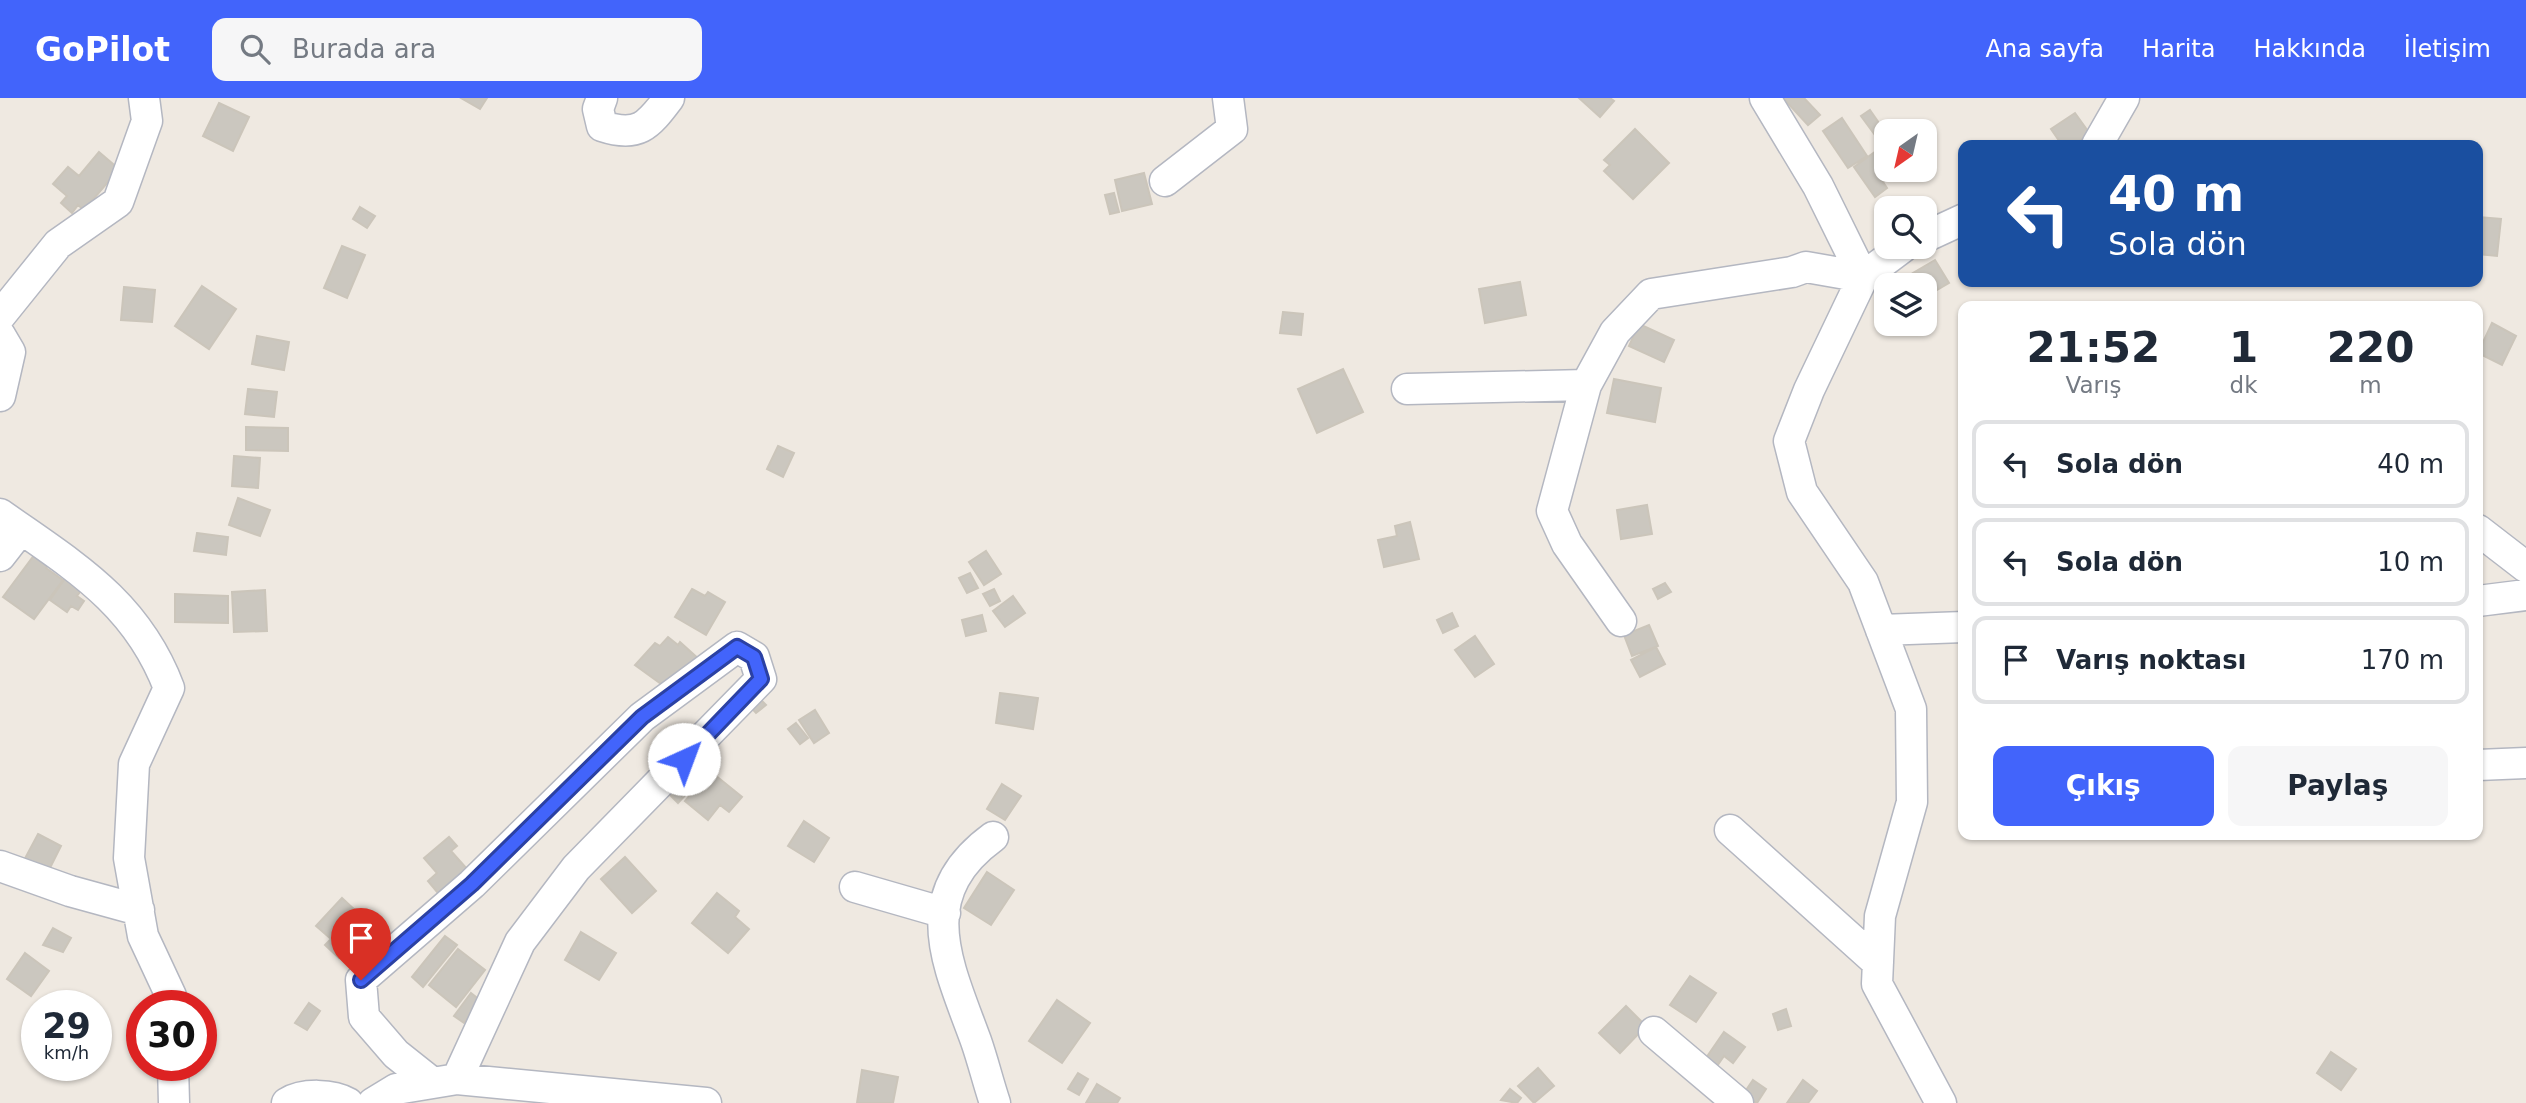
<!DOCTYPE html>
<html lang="tr">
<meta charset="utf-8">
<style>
body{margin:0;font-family:"DejaVu Sans",sans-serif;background:#f6f6f7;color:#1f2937;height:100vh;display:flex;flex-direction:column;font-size:26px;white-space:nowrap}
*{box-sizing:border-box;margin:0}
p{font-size:23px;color:#747a83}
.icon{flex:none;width:38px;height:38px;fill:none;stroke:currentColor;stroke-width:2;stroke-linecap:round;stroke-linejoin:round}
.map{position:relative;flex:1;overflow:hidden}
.panel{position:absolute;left:1958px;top:203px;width:525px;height:539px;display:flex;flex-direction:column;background:#fff;border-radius:14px;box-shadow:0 2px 5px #0004}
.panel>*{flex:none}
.top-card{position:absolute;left:1958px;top:42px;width:525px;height:147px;border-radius:14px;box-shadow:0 2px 5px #0004;background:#1a4fa0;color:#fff;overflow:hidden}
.needle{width:46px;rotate:214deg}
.fabs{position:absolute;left:1874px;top:21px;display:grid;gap:14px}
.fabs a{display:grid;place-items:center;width:63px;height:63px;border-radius:14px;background:#fff;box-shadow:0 2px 5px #0004;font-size:35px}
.speed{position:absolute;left:21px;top:892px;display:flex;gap:14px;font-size:35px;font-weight:700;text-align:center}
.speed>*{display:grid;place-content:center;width:91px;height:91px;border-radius:50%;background:#fff;box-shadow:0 2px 5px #0004;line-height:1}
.speed small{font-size:18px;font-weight:400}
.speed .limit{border:10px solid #d22;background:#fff;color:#111}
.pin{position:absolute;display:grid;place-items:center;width:60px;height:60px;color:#fff;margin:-72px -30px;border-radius:50% 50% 50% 0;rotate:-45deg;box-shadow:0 0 7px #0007}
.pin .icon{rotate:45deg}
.me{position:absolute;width:77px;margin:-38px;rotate:43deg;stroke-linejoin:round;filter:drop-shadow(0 0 5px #0008)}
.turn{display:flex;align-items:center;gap:24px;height:147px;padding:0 35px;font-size:32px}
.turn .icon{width:91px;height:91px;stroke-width:2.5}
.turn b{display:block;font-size:49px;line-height:60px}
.eta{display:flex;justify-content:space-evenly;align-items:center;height:119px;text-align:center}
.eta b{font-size:42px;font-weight:800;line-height:49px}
.cta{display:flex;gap:14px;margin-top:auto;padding:14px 35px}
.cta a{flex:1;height:80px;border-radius:14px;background:#4264fb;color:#fff;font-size:28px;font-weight:800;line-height:80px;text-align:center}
.cta a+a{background:#f6f6f7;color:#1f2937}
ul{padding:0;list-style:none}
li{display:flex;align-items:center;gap:21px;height:88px;margin:0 14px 10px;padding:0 21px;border:4px solid #e0e1e3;border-radius:14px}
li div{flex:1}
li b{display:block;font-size:26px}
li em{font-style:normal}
header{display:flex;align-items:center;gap:42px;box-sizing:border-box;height:98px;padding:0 35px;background:#4264fb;color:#fff}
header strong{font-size:33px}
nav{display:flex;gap:38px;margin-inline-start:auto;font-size:24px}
.search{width:490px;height:63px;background:#f6f6f7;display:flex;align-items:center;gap:18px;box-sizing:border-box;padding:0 24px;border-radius:14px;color:#747a83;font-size:26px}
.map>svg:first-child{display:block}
.building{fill:#cbc7bf;stroke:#cbc5ba;stroke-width:2}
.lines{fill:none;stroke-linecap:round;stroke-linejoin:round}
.minor-casing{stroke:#b4b7c1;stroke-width:33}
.minor{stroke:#fff;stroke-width:30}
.route-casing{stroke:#2b41a3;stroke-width:18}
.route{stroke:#4264fb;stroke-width:12}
</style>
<header>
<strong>GoPilot</strong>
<div class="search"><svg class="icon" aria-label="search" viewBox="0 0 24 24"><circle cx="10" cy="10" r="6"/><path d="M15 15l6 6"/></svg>Burada ara</div>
<nav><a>Ana sayfa</a><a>Harita</a><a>Hakkında</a><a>İletişim</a></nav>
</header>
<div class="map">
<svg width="2526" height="1005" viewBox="0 0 2526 1005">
<rect width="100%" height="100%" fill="#efe9e1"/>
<path class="building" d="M461 0H487L480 11Z
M1579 0H1610L1614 3 1600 19Z
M1783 0H1804L1820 17 1808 27Z
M219 5 249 19 233 53 203 38Z
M1870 12 1886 35V72H1900L1883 84 1887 90 1875 99 1854 69 1883 48 1861 18Z
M2075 15 2090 36 2073 47H2062L2051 31Z
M1842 20 1867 58 1848 70 1823 33Z
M1635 31 1669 65 1633 101 1604 73 1610 67 1604 62Z
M99 54 119 71 84 112 78 107 72 115 61 105 67 98 53 86 68 69 79 78Z
M1144 75 1152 106 1122 113 1115 82Z
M1114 95 1119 114 1110 116 1105 97Z
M360 109 375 118 367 130 353 121Z
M2478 119 2501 121 2497 158 2478 156Z
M342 148 365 157 347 200 324 190Z
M1935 162 1949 185 1925 199V187H1911L1906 179Z
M1520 184 1526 217 1485 225 1479 191Z
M202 188 236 211 209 251 175 228Z
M124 189 155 192 152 224 121 222Z
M1283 214 1303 216 1301 237 1280 235Z
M2492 225 2516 238 2502 267 2478 255Z
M1639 226 1674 242 1664 264 1629 248Z
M257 238 289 244 284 272 252 266Z
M1343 271 1363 314 1317 335 1298 291Z
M1614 281 1661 290 1655 324 1607 315Z
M248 291 277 294 274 319 245 316Z
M246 329 288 330V353L246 352Z
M778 348 794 355 783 379 767 371Z
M234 358 260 360 258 390 232 388Z
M238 400 270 412 260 438 229 427Z
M1647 407 1652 436 1621 441 1617 412Z
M1410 424 1419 461 1384 469 1378 442 1397 438 1395 428Z
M197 435 228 439 226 457 194 453Z
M38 452 52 462 46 470 63 482 34 521 3 499Z
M986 453 1001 476 984 487 969 464Z
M970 475 978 490 967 495 959 480Z
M66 479 82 491 77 498 84 503 78 512 71 508 67 514 50 502Z
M1665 485 1671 494 1658 501 1653 491Z
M692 491 705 498 708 494 725 504 706 537 675 519Z
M994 491 1000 503 990 508 983 496Z
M265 492 267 533 234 534 232 494Z
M175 496 228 498V525L175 524Z
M1013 498 1025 515 1005 529 993 513Z
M1452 515 1458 528 1443 535 1437 522Z
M982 517 986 533 966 538 962 522Z
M1649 527 1658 548 1632 558 1624 537Z
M1475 538 1494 566 1475 579 1455 552Z
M668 539 678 547 680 544 701 563 668 591 635 567 655 545 660 548Z
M1656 549 1665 566 1640 579 1631 562Z
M1000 595 1038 600 1033 631 996 625Z
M755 596 766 607 756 615 746 604Z
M815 612 829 635 814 645 799 622Z
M796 625 808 640 800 646 788 631Z
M710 673 742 699 729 714 720 707 708 722 685 703Z
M677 679 690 692 678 705 665 692Z
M1002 686 1021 698 1005 722 987 711Z
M804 723 829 740 814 764 788 748Z
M38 736 61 748 46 778 22 766Z
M449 739 457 748 451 753 467 771 438 795 428 783 437 775 424 760Z
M625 759 656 793 632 815 601 781Z
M987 774 1014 792 991 827 964 810Z
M717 795 739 813 735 819 749 831 728 855 692 825Z
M342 800 371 827 339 860 325 847 331 841 316 828Z
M53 830 71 840 63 854 43 847Z
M581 834 616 855 599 882 565 862Z
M445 838 457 847 423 889 412 879Z
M458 851 485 872 456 909 429 887Z
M25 855 49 873 31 898 7 881Z
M1690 878 1716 895 1696 924 1670 907Z
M471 895 481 903 464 925 454 918Z
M1057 902 1090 925 1062 965 1029 943Z
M309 905 320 913 307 932 295 925Z
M1626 908 1646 928 1620 955 1599 935Z
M1786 911 1791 928 1778 932 1773 916Z
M1724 934 1745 949 1733 965 1724 958 1717 968 1706 960Z
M2331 954 2356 971 2341 992 2317 975Z
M1538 970 1554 988 1534 1005 1518 988Z
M862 972 898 979 893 1005H857Z
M1078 975 1088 981 1079 997 1068 991Z
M1753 982 1766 991 1757 1005 1742 998Z
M1803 982 1817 993 1808 1005H1787Z
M1097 986 1120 1000 1117 1005H1086Z
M1510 991 1521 1000 1517 1005 1501 1002Z"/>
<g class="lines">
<g class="minor-casing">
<path id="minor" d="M602 0 598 11 602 28C638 40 648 28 669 0
M1765 0 1818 88 1863 179
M2097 47 2124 0
M1165 83 1232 31 1228 0
M1925 139 1964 121
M1903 149 1863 179 1809 292 1789 343 1802 394 1863 484 1911 611 1912 704 1880 818 1877 886 1941 1005
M0 218 58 146 118 104 147 23 144 0
M0 237 10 254 0 298
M1407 291 1586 287
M0 416C72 467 136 503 169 590L134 666 129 760 143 838 171 898V908
M2478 432 2526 469
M0 458 21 431
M2478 503 2526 497
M1621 523 1567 446 1552 413 1586 287 1615 234 1651 196 1792 174 1806 169 1863 179
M1881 532 1964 529
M2478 667 2526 665
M1730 732 1878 865
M993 739C912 798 948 866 976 943 983 963 988 984 995 1005
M0 768 70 793 139 812
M855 789 945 815
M1654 934 1738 1005
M173 968 174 1005
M430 983 396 956 364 919 361 882 472 786 642 619 737 549 754 559 761 581 576 770 520 844 457 981
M287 1005C303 995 333 996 348 1005
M373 1005 396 991 457 981 706 1005"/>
</g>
<use href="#minor" class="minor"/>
</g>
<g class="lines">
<g class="route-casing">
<path id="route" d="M361 882 472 786 642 619 737 549 754 559 761 581 684 661"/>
</g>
<use href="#route" class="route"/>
</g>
</svg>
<div class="fabs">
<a><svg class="needle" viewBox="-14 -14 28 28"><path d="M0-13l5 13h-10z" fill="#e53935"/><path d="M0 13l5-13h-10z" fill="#747a83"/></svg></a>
<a><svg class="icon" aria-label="search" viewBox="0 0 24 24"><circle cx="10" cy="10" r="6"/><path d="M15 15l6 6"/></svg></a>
<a><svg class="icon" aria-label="layers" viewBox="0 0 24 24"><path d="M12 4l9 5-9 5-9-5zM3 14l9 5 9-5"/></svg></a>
</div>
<div class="speed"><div>29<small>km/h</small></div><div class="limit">30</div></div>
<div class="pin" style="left:361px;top:882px;background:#d93025"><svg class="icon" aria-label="arrive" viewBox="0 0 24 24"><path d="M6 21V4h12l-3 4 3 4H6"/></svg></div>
<svg class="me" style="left:684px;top:661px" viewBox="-20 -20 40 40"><circle r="19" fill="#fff"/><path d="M0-13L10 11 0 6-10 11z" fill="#4264fb"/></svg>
<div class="top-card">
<div class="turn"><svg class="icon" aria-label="left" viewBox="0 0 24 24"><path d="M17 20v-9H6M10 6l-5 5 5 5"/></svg><div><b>40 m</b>Sola dön</div></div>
</div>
<section class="panel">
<div class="eta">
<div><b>21:52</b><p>Varış</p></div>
<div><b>1</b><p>dk</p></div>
<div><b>220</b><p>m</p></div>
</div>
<ul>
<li><svg class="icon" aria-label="left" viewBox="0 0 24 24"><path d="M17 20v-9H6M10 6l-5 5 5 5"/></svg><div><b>Sola dön</b></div><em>40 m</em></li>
<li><svg class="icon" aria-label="left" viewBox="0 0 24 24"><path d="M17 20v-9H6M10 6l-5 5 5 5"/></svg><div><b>Sola dön</b></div><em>10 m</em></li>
<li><svg class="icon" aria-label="arrive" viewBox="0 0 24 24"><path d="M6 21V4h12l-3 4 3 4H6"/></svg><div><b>Varış noktası</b></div><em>170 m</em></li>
</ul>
<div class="cta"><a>Çıkış</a><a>Paylaş</a></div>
</section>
</div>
